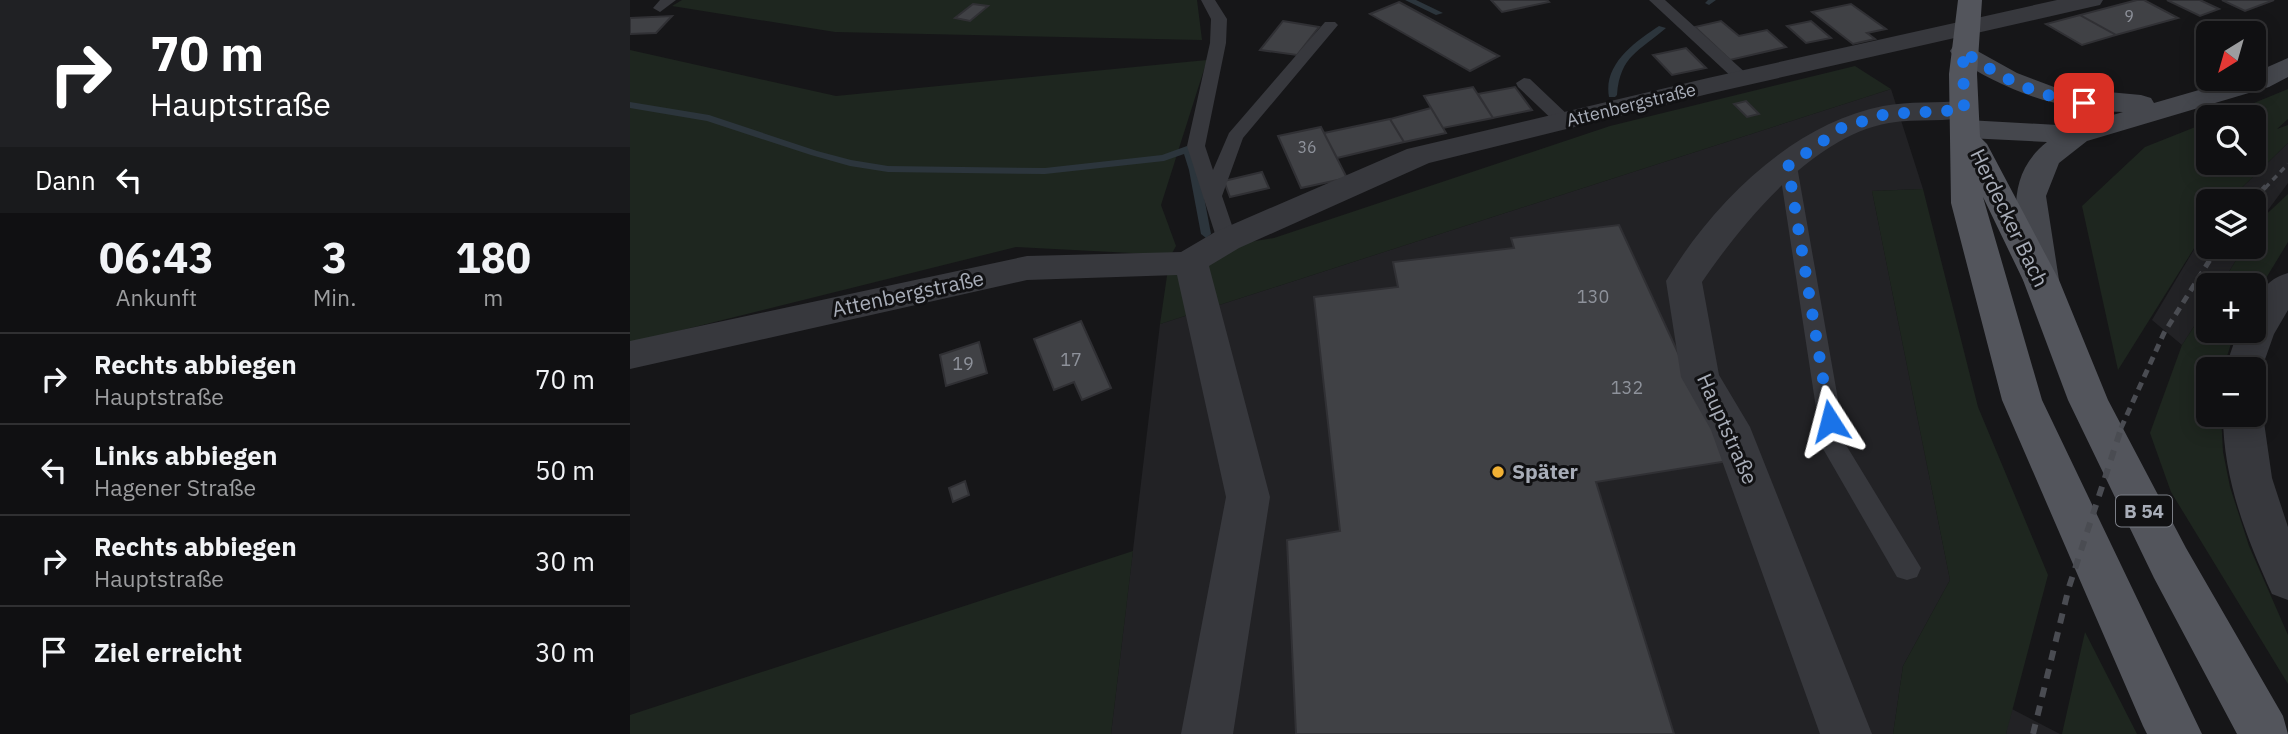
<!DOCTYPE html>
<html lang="de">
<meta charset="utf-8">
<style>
body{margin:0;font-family:"IBM Plex Sans",sans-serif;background:#1e1e20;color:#f1f3f6;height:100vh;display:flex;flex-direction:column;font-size:26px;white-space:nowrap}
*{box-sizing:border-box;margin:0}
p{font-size:23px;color:#9c9d9f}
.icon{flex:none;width:38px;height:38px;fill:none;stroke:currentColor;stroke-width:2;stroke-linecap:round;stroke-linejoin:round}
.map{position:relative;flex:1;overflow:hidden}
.sheet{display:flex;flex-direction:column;background:#101012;width:630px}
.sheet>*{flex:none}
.top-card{background:#202124;color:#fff;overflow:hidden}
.needle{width:46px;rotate:217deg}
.buttons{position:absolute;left:1566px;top:21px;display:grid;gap:14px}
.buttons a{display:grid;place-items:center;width:70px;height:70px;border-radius:10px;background:#101012;box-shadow:0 4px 18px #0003,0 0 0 2px #303032;font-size:35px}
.pin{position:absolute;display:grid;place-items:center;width:60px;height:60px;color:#fff;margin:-30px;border-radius:14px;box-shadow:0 4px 10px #0006}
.me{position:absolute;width:77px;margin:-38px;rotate:351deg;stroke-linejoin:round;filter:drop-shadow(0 0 5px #0008)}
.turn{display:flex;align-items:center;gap:24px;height:147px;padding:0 35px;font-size:32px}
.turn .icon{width:91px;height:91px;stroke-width:2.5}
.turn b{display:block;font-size:49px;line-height:60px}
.then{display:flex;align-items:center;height:66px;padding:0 35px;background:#0003;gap:14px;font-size:26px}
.eta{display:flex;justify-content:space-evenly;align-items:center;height:119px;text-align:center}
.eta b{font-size:42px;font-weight:700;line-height:49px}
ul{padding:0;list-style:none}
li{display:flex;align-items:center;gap:21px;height:91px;padding:0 35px;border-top:2px solid #303032}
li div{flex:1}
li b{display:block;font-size:26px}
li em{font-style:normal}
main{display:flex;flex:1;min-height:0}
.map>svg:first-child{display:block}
.built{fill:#222225}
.green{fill:#1e261f}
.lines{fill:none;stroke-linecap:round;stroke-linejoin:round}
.stream{fill:#2c353c;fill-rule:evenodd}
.building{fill:#404145;stroke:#303034;stroke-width:2}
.lane{fill:#37383d;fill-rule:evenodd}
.street{fill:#37383d;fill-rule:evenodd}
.secondary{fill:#45474d;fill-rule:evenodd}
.primary{fill:#53555c;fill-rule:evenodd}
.rail-far2{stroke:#4a4c52;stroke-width:3.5;stroke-dasharray:6 5;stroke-linecap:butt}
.rail-far1{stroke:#4a4c52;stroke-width:5;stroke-dasharray:8 6;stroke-linecap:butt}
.rail{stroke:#4a4c52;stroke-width:6;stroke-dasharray:10 9;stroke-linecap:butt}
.route{stroke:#1a73e8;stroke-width:12;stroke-dasharray:0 21.6}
.poi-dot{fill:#f2b134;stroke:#111113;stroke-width:2.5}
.labels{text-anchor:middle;stroke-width:6;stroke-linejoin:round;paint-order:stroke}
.far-number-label{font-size:16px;fill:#8e929b}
.far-street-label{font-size:18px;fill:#a8adb8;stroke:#111113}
.number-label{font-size:18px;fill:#8e929b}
.shield{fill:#111113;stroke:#7b7e86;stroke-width:2}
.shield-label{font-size:19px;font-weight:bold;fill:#a8adb8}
.street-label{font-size:21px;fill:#a8adb8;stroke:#111113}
.poi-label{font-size:21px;font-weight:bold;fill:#a8adb8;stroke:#111113;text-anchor:start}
</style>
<main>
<section class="sheet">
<div class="top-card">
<div class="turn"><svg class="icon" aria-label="right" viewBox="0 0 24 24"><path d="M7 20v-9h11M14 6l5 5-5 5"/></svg><div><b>70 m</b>Hauptstraße</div></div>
<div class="then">Dann<svg class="icon" aria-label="left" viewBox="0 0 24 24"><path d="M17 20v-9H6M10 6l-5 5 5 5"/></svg></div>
</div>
<div class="eta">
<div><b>06:43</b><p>Ankunft</p></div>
<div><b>3</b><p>Min.</p></div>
<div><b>180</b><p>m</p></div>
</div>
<ul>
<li><svg class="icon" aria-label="right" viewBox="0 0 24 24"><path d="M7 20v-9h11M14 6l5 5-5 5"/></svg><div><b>Rechts abbiegen</b><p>Hauptstraße</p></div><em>70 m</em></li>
<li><svg class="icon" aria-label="left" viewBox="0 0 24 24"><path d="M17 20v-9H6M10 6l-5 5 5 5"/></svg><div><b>Links abbiegen</b><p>Hagener Straße</p></div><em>50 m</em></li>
<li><svg class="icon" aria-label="right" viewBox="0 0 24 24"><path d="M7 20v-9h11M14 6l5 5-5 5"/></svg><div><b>Rechts abbiegen</b><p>Hauptstraße</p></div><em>30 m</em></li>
<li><svg class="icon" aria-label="arrive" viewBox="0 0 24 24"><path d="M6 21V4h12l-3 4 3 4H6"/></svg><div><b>Ziel erreicht</b></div><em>30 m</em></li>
</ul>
</section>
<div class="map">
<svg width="1658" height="734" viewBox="0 0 1658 734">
<rect width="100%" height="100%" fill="#161618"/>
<path class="built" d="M1261 89 1293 189 1242 191 1320 580 1273 666 1263 734H481L530 324Z
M1658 143V183L1624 229V201H1598Z
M1578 226V247H1614L1591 285H1578V305L1552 345 1522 320Z
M1380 708 1430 734H1376Z"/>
<path class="green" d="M52 0H567L572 40 205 32 42 6Z
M0 50 206 96 577 60 531 205 546 246 541 255 644 238 980 126 1225 66 1261 89 530 324 540 255 386 247 0 343Z
M1658 89V119L1647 129 1658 125V143L1598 201H1578V226L1488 370 1452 206 1515 147 1578 122V163H1624V117H1590Z
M1293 189 1348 407 1418 575 1376 734H1263L1273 666 1320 580 1242 191Z
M1658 194V242L1624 298V285H1591L1614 247H1624L1626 224Z
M1578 305V331H1605L1593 369H1578V415H1591L1593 452 1600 487 1619 546 1658 635V684L1541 492 1520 433 1552 345Z
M503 551 481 734H0V715Z
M1455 632 1507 734H1432Z"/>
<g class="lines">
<path class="stream" d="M775 0H786L813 13 806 15Z
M1078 0H1086L1079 5 1075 3Z
M1029 26 1036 28C1010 51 990 55 987 95L985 97H979C973 64 1005 42 1029 26Z
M0 102 79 115 187 151 221 160 258 166 415 168 532 155 557 146 562 149 569 170 581 234 576 238 571 234 559 170 554 154 534 161 415 174 258 172 220 166 181 155 77 121 0 108Z"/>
</g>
<path class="building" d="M861 0H917L919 2 872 12Z
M1507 0H1514L1548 18 1486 35 1450 15Z
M1537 0H1570L1589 9 1570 16Z
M1592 0H1644L1615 11Z
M769 2 869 56 840 71 740 14Z
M343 4 358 6 340 21 325 18Z
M1221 4 1256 29 1237 33 1245 39 1223 44 1182 12Z
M1450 15 1486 35 1452 45 1416 24Z
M42 16 26 33 0 34V18Z
M653 21 689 27 667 55 630 50Z
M1091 21 1109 36 1137 30 1156 47 1100 60 1065 27Z
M1181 21 1201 38 1176 43 1157 26Z
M1056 48 1076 68 1042 75 1023 55Z
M843 87 863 118 813 128 794 96Z
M885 87 902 110 863 118 848 94Z
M1116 101 1129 114 1117 117 1104 104Z
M801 108 816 133 774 142 760 119Z
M760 119 774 142 707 158 694 133Z
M691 127 717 178 671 188 648 136Z
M632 172 639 188 600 197 594 181Z
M989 225 1098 461 966 482 1044 734H666L657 540 710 531 684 297 768 287 763 262 884 248 881 238Z
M451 321 481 388 452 400 444 382 424 390 404 339Z
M349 342 357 373 316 386 310 355Z
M335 481 339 495 323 502 319 488Z"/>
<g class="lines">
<path class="lane" d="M30 0H46L30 12 23 8Z
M571 0H585L597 19 596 43 575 146 583 170 599 133 695 22H705L708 25 613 138 592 196 607 240 597 247 587 240 557 146 580 43 581 19Z
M1019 0H1035L1118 75V81H1106Z
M894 78 900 79 940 117 943 121 940 125H928L888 87 886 83Z
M1158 160 1167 166 1216 445 1291 568 1287 577 1277 580 1267 577 1192 447 1149 166Z"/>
<path class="street" d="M1427 0H1473L1470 5 1461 7 1078 94 799 163 609 248 579 266 640 497 603 734H551L596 497 547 275 397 280 0 369V341L397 256 551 252 585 232 777 149 1078 78Z
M1334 101 1344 104 1348 110 1344 116C1316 123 1287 118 1259 123 1183 136 1113 222 1072 282L1089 375 1120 427 1242 734H1190L1081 430 1051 377 1036 281C1083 203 1162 124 1253 106 1279 101 1308 103 1334 101Z
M1658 273V310L1644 334 1628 379 1624 380V369H1595L1608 331H1624C1624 304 1629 281 1658 273Z
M1624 403 1633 415 1642 478 1658 527V600L1642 594C1616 537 1593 478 1593 415H1624Z"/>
<path class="secondary" d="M1333 43 1387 73 1424 87 1511 95 1521 98 1524 103 1607 79H1624V73L1658 58V77L1639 87 1457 141 1429 163 1416 196 1429 280 1423 289 1411 292 1399 289 1393 280C1388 230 1371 178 1417 142L1337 138 1327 135 1322 129 1327 123 1337 120 1445 126 1493 112C1428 110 1377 92 1324 57L1320 51 1324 45Z"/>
<path class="primary" d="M1328 0H1352L1347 74 1350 137 1357 144 1429 280 1478 400 1556 548 1653 716 1658 734H1607L1524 578 1438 400 1393 280 1353 197 1412 400 1572 734H1517L1513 726 1372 400 1321 203 1319 74Z"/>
<path class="rail-far2" d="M1635 188 1658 164"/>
<path class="rail-far1" d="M1622 201 1636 186
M1491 428 1534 333 1588 247"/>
<path class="rail" d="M1403 734 1439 587 1492 426"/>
</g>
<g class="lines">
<path class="route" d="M1200 421 1158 166 1211 128 1256 114 1334 110 1333 51C1372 79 1407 96 1454 103"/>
</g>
<circle class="poi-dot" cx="868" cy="472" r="7"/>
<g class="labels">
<g class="far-number-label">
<text x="1499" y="22">9</text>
<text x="677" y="153">36</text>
</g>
<g class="far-street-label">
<text transform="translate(1001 105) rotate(-14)" y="6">Attenbergstraße</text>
</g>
<g class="number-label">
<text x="963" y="303">130</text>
<text x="441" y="366">17</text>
<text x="333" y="370">19</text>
<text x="997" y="394">132</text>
</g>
<rect class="shield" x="1486" y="495.5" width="56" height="31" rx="5"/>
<g class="shield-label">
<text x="1514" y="518">B 54</text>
</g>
<g class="street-label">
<text transform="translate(1379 218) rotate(64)" y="7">Herdecker Bach</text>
<text transform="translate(278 294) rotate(-12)" y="7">Attenbergstraße</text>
<text transform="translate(1097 429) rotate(66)" y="7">Hauptstraße</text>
</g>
<g class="poi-label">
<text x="882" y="479">Später</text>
</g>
</g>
</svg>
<div class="buttons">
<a><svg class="needle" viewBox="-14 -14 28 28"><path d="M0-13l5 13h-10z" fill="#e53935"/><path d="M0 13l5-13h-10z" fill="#9c9d9f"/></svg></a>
<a><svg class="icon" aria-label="search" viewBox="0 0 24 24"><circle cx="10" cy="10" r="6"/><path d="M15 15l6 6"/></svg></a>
<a><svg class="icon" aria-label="layers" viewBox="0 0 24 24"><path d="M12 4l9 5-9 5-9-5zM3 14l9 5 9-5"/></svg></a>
<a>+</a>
<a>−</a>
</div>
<div class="pin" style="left:1454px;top:103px;background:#d93025"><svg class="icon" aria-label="arrive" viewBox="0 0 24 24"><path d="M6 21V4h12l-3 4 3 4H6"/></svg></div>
<svg class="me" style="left:1200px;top:421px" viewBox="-20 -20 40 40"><path d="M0-17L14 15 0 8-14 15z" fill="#1a73e8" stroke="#fff" stroke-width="4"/></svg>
</div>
</main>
